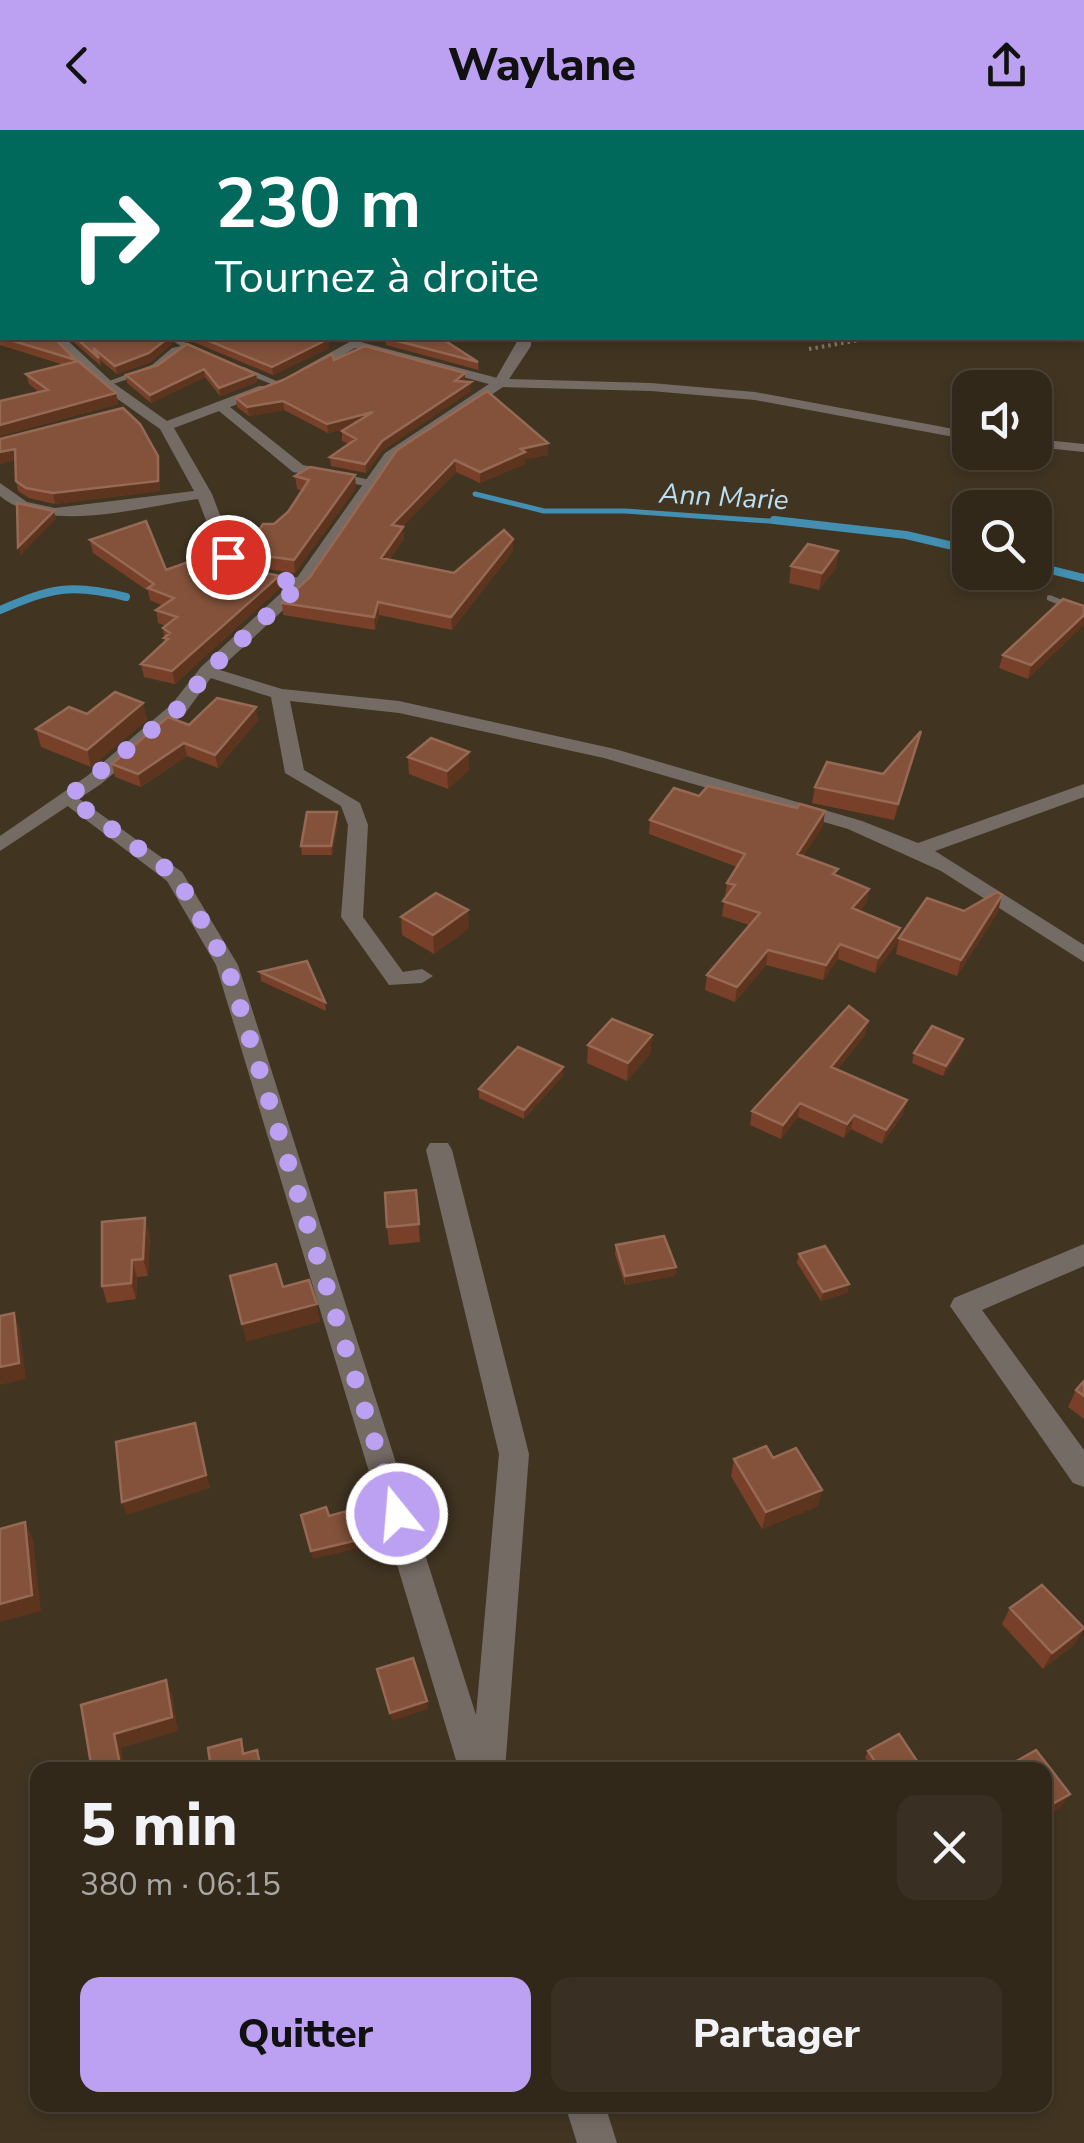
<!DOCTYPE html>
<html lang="fr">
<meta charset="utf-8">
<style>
body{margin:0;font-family:"Nunito Sans",sans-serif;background:#393023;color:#f1f3f6;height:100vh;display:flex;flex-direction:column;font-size:38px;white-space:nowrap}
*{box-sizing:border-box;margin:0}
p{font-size:32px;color:#a8a6a2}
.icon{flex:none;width:55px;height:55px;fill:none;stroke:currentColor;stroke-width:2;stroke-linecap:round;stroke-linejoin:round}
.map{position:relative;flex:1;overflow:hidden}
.side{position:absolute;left:30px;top:1632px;width:1022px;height:350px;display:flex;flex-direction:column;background:#31281a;border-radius:20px;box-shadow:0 5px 15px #0003,0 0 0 2px #4c4439}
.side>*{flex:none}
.guide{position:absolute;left:0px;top:0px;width:1085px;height:210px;box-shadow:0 5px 15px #0003,0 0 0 2px #4c4439;background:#00695c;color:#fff;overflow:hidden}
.buttons{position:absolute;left:952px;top:240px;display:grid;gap:20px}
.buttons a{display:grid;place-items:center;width:100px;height:100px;border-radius:20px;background:#31281a;box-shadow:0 5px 15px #0003,0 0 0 2px #4c4439;font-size:50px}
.pin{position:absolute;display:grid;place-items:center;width:85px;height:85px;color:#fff;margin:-42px;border:5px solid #fff;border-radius:50%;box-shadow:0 2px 10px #0007}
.me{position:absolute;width:110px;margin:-55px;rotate:343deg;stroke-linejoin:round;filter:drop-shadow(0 0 8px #0008)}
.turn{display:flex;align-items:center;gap:35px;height:210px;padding:0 50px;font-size:45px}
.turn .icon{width:130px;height:130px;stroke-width:2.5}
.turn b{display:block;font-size:70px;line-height:85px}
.round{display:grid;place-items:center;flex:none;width:105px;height:105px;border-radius:20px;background:#393023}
.overview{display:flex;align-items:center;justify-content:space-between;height:170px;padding:0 50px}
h1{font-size:60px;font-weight:800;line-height:75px}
.action{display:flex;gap:20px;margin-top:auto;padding:20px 50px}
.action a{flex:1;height:115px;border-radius:20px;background:#bca0f2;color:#111;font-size:40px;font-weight:800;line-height:115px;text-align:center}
.action a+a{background:#393023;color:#f1f3f6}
header{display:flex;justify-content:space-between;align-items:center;height:130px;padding:0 50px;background:#bca0f2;color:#111;font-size:45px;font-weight:800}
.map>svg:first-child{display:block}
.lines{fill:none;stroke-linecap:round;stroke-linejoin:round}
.stream-far1{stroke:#428fb2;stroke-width:5}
.stream{stroke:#428fb2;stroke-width:8}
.path{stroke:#857b6b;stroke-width:4;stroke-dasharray:2.5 4;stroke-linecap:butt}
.service{fill:#756b65;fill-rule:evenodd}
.minor{fill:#756b65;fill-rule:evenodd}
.tertiary{fill:#756b65;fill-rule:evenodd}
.wall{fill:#784028}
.shaded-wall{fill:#5d341e}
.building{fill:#84523b;stroke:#956954;stroke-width:2.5}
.route{stroke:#bca0f2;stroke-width:18;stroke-dasharray:0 32.4}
.labels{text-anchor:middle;stroke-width:9;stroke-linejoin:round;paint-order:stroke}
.far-water-label{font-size:28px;font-style:italic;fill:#bae0f4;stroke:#413522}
</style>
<header><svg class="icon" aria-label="back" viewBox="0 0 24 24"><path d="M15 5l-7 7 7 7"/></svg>Waylane<svg class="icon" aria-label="share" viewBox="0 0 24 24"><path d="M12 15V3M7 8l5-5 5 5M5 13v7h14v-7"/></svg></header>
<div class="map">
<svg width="1084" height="2013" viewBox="0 0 1084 2013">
<rect width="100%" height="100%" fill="#413522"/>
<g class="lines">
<path class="stream-far1" d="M475 364 544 381H625L796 393"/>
<path class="stream" d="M774 390 906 405 970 420
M1035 436 1084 448
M0 480C51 458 71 453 126 467"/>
<path class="path" d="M809 219 871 208"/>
<path class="service" d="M168 208H176L207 223 203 225 187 218 178 222 158 239 104 257V253L152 235 172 218 181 216Z
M361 208H370L356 216 349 214Z
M238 237H244L281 253 274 255 238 241Z
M1050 465 1084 479V485L1047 470V466Z"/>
<path class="minor" d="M191 0H206L207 2H194Z
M0 109H2V115H0Z
M52 208H65L112 252 167 291 259 256H269V262L230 277 303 335 379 352 371 357 293 342 219 281 174 298 212 364 235 425 258 442 308 449V457L302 458C224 447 225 441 198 369 141 377 47 405 0 366V353L27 372 55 378 194 361 160 299 102 258Z
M353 210 505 250 507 253 500 257 355 218 311 243 299 240Z
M207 536 282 559 399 571 615 619 862 691 918 713 1084 654V667L935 721 1084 815V832L941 741 848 699 604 628 399 583 290 571 304 640 360 673 368 695 363 787 403 842 422 839 433 846 422 853 389 855 341 787 348 695 341 676 285 643 271 567 201 545 198 541Z
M68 661 182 742 238 835 476 1585 499 1324 426 1020 430 1013H448L452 1020 529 1324 505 1640H459L216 835 167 751 61 671 58 667Z
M1084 1114V1136L982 1180 1084 1320V1357L1073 1353 950 1176 954 1168Z
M565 1975H605L617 2013H577Z"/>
<path class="tertiary" d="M519 208H531V216L509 249 651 253 755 262 970 302V310L755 270 651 261 503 257 395 329 308 457 213 545 186 582 101 654 0 721V706L87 646 172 574 201 537 296 449 385 323 495 250Z
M1035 309 1084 314V322L1035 317Z"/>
</g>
<path class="wall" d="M0 185 76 230 116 263 118 274 0 306V271L39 262 29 254 26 244 64 235 0 215Z
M69 208H171L172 214 150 232 117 244 100 230 101 236Z
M184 208H328L329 218 273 245Z
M386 208 478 232 479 240 386 215Z
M334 230 471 261 383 320 366 343 331 336 330 327 349 314 342 311V301L347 298 328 303 284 280 249 286 237 277 236 268Z
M158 235 256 244 257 252 220 266 205 247 151 273 127 253 126 245Z
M0 309 160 337V361L55 374 29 368 18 361 16 351 15 330 0 334Z
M397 320 548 325 525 329V334L480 353 456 342 402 397 404 409 389 430 454 443 513 409V421L452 500 379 485 375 500 283 485 282 473 310 447Z
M295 346 356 358 295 443 259 438 241 424 239 411 274 394 288 382 302 361 297 359Z
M90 410 166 440 216 446 280 458 175 554 144 547 141 534 165 513 163 498 166 496 158 493 156 480 163 476 150 470 148 461 93 423Z
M838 421 836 438 819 460 789 453 791 436Z
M1063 469 1028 549 999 538 1003 525Z
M143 573 147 590 91 637 41 617 36 599 87 584Z
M258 590 218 638 187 626 141 657 115 647 112 634 189 595Z
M918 616 894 690 812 673 815 657 883 644Z
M469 622V640L448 659 409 644 408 627Z
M699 666 825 681 823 696 803 726 837 746 869 759 866 774 859 781 900 798 897 813 875 843 838 829 823 850 766 835 735 872 705 860 707 845 749 795 722 786 727 753 737 737 649 704 650 690Z
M338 691 332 725H302L301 716Z
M998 782 957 846 896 824 899 808Z
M401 787 469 798 434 824 402 805Z
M260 842 325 872 326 881 261 851Z
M868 891 865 905 837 940 903 984 882 1014 851 999 844 1008 798 987 781 1009 750 995 752 981Z
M652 905 650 924 627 951 587 933 588 915Z
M961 918 943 946 912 933 914 923Z
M563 946 524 989 479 968V959Z
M416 1060 420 1112 389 1115 387 1097Z
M150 1104 148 1146 137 1147 136 1169 107 1173 102 1156Z
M616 1115 676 1137 675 1146 625 1155 615 1124Z
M799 1124 849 1154 847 1163 821 1171 797 1133Z
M1084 1251V1289L1068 1277 1076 1260Z
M773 1328 818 1376 762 1399 731 1346 734 1329Z
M1010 1478 1075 1514 1043 1539 1002 1494Z
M868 1621 923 1640H873L865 1628Z"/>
<path class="shaded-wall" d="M168 208H171L172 214 150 232 117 244 115 236Z
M328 209 329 218 273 245 272 237Z
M204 239 205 247 151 273 150 265Z
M465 243V252L455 251Z
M256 244 257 252 220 266 219 258Z
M471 252V261L383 320 366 343 365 334 382 311Z
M116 263 118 274 0 306V295Z
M283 271 284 280 249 286 247 277Z
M373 282 374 291 328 303 327 294Z
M548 313V325L525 329V334L480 353V342L521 319Z
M15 319 18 330 0 334V322Z
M158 326 160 337V361L55 374 53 363Z
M455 330 456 342 392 407V395Z
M355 345 356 358 295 443 294 430Z
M54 381 56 389 20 426 18 417Z
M403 397 404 409 382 440 381 428Z
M513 409V421L452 500 451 487Z
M838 421 836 438 819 460 822 443Z
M279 446 280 458 175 554 172 541Z
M378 472 379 485 375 500 374 487Z
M1084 485V495L1028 549 1031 535Z
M143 573 147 590 91 637 87 620Z
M256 577 258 590 218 638 215 625Z
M921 601 918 616 894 690 898 674Z
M184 613 187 626 141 657 138 644Z
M469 622V640L448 659 447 641Z
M825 681 823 696 795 739 797 724Z
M337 682 338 691 332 725 331 716Z
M869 759 866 774 849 793 852 778Z
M1002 765 998 782 957 846 961 830Z
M468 780 469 798 434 824 433 805Z
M900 798 897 813 875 843 878 828Z
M840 814 838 829 823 850 826 835Z
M768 820 766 835 735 872 737 857Z
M868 891 865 905 828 951 831 937Z
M652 905 650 924 627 951 628 933Z
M963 909 961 918 943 946 946 936Z
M563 937V946L524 989V980Z
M907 970 903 984 882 1014 886 1000Z
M800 973 798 987 781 1009 783 995Z
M854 985 851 999 844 1008 847 994Z
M145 1088 150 1104 148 1146 143 1129Z
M132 1130 137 1147 136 1169 131 1153Z
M676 1137 675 1146 625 1155V1146Z
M849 1154 847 1163 821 1171 823 1162Z
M317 1174 320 1192 246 1212 242 1194Z
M14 1183 20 1199 26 1249 0 1255V1237Z
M195 1293 210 1358 127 1385 122 1372Z
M822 1360 818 1376 762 1399 766 1382Z
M25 1392 33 1409 41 1481 0 1492V1474Z
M366 1408 367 1416 313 1429 311 1421Z
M1084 1498 1075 1514 1043 1539 1052 1523Z
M166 1550 172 1564 178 1601 121 1618 125 1640H121L114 1604Z
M427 1571 428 1579 392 1591 390 1583Z
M1070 1664 1060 1678 1045 1687V1678Z"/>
<path class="building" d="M0 0H184L190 2H2V46H0Z
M216 0H337L369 2H215Z
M427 0H542L541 2H424Z
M0 57H2V95L0 97Z
M2 180V208H54L76 230 0 207V185Z
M76 208H168L149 223 115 236 93 218 99 228Z
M202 208H328V209L272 237Z
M386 208H441L478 232Z
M187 214 256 244 219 258 204 239 150 265 126 245 158 235Z
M365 216 465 243 455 251 471 252 382 311 365 334 330 327 356 309 342 301 373 282 327 294 283 271 247 277 236 268 283 250 332 224 334 230Z
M78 231 116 263 0 295V271L48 260 26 244Z
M487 261 548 313 521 319 525 322 480 342 455 330 392 395 403 397 381 428 454 443 504 400 513 409 451 487 378 472 374 487 282 473 310 447 397 320Z
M123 278 140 294 158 326V351L53 363 26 358 16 351 15 319 0 322V309Z
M310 337 355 345 294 430 258 425 239 411 245 401 258 402 263 394H274L288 382 309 350 295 346Z
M17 373 54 381 18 417Z
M146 391 166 440 194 430 216 446 228 428 253 440 279 446 172 541 141 534 168 509 164 508 170 503 163 498 177 487 156 480 174 468 148 458 154 454 90 410Z
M808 414 838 421 822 443 791 436Z
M1063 469 1084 476V485L1031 535 1003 525Z
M115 562 143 573 87 620 36 599 69 577 87 584Z
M217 568 256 577 215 625 184 613 138 644 112 634 168 587 189 595Z
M921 601 898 674 815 657 827 632 883 644Z
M431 608 469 622 447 641 408 627Z
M708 656 797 678 800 674 825 681 797 724 838 739 833 744 869 759 852 778 900 798 878 828 840 814 826 835 768 820 737 857 707 845 760 783 723 771 735 755 727 753 745 724 650 690 674 658 699 666Z
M307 682H337L331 716H301Z
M997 762 1002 765 961 830 899 808 927 768 964 781Z
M436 763 468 780 433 805 401 787Z
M307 831 325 872 260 842Z
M849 876 868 891 831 937 907 970 886 1000 854 985 847 994 800 973 783 995 752 981Z
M612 889 652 905 628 933 588 915Z
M932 896 963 909 946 936 914 923Z
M518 917 563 937 524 980 479 959Z
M416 1060 419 1094 387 1097 385 1063Z
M145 1088 143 1129 132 1130 131 1153 102 1156V1092Z
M664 1106 676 1137 625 1146 616 1115Z
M825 1116 849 1154 823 1162 799 1124Z
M276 1134 283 1157 309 1150 317 1174 242 1194 230 1146Z
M14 1183 19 1233 0 1237V1186Z
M1084 1251V1266L1076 1260Z
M195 1293 206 1345 122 1372 116 1312Z
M766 1316 773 1328 796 1318 822 1360 766 1382 734 1329Z
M326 1377 329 1386 358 1378 366 1408 311 1421 301 1385Z
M25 1392 32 1465 0 1474V1399Z
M1042 1455 1084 1498 1052 1523 1010 1478Z
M413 1528 427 1571 390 1583 377 1539Z
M166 1550 172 1587 114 1604 121 1640H92L81 1575Z
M899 1604 923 1640H881L868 1621Z
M241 1609 243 1624 257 1620 261 1640H186L210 1632 208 1618Z
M1036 1620 1070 1664 1045 1678V1640H1001Z"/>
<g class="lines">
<path class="route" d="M228 427 253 446 302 453 208 541 179 578 68 667 176 746 227 835 397 1384"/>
</g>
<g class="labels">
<g class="far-water-label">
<text transform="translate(724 366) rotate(3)" y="10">Ann Marie</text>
</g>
</g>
</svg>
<div class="buttons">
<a><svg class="icon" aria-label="sound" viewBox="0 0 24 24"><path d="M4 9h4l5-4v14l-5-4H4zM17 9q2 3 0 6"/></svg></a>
<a><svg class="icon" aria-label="search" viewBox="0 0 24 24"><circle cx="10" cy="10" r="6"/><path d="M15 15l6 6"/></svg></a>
</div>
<div class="pin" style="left:228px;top:427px;background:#d93025"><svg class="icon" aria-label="arrive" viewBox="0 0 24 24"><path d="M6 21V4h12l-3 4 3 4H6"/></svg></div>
<svg class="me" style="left:397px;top:1384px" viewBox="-20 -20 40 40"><circle r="17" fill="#bca0f2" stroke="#fff" stroke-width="3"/><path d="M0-11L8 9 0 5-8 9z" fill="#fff"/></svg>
<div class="guide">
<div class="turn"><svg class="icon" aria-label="right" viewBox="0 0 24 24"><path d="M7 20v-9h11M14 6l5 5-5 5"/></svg><div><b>230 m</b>Tournez à droite</div></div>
</div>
<section class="side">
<div class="overview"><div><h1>5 min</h1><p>380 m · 06:15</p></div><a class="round"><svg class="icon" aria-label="close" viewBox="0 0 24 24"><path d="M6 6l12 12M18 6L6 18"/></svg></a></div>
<div class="action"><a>Quitter</a><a>Partager</a></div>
</section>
</div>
